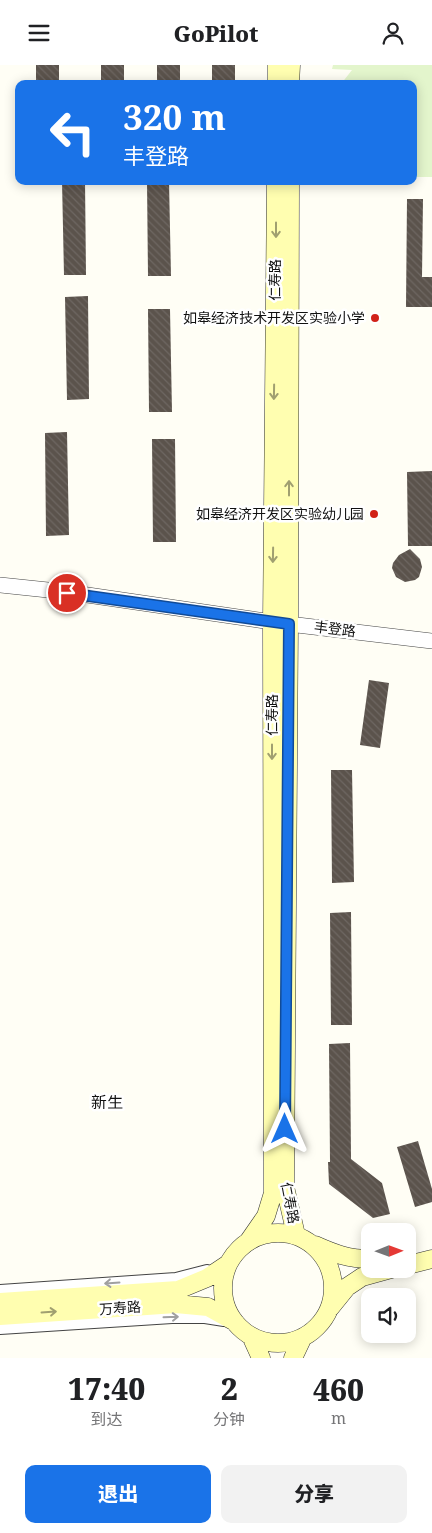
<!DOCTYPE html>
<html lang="zh">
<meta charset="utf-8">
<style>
body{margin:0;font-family:"Noto Serif","Noto Sans SC",serif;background:#f2f2f2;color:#202124;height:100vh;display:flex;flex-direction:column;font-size:19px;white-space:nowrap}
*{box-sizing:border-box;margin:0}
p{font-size:16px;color:#757577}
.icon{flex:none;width:28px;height:28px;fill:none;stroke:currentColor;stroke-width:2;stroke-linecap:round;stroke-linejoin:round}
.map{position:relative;height:1293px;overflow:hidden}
.sheet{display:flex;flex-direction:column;background:#fff;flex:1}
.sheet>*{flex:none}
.top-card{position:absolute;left:15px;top:15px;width:402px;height:105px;border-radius:10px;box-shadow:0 2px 12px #0003;background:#1a73e8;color:#fff;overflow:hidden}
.needle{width:32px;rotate:89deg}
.controls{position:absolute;left:361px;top:1158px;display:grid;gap:10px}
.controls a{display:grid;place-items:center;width:55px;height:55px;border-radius:10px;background:#fff;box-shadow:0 2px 12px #0003;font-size:25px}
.pin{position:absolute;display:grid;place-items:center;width:42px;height:42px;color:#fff;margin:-21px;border:2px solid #fff;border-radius:50%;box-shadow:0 1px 5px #0007}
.me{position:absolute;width:55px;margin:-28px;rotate:0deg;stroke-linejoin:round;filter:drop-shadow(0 0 4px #0008)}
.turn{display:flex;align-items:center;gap:18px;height:105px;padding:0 25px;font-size:22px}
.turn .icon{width:65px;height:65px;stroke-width:2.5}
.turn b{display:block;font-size:35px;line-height:42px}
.eta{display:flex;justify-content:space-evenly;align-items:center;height:85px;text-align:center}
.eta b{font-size:30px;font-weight:800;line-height:35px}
.action{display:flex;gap:10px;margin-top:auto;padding:10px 25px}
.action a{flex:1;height:58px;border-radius:10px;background:#1a73e8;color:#fff;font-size:20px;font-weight:800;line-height:58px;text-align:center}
.action a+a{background:#f2f2f2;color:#202124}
header{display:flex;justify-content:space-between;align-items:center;height:65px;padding:0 25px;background:#fff;font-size:22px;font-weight:800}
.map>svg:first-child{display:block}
.pitch{fill:#e3f5cc}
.building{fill:url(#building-back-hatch)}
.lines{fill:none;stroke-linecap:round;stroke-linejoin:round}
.minor-casing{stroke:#444;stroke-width:14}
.tertiary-casing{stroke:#444;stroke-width:16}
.secondary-casing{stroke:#333;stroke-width:19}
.minor{stroke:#fff;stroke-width:12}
.tertiary{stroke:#fff;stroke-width:15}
.secondary{stroke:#fffeb0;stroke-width:18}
.oneway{stroke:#a09f70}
.oneway2{stroke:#a0a0a0}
.route-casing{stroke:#114b97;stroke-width:12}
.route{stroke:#1a73e8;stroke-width:9}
.poi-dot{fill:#d12219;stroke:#fff;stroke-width:2}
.labels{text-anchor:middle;stroke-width:5;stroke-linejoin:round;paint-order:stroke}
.street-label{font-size:14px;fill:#111;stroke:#fff}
.poi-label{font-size:14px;fill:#111;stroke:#fff;text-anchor:end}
.quarter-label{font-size:16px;fill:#111;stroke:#fff}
</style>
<header><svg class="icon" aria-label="menu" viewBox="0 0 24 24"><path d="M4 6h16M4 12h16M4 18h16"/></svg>GoPilot<svg class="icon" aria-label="person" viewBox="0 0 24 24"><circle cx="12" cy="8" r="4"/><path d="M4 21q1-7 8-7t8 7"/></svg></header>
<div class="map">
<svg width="432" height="1293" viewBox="0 0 432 1293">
<defs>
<pattern id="building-back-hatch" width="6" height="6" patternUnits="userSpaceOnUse" patternTransform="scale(1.25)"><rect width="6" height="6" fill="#5b534c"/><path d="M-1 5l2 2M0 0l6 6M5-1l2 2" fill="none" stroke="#6e6762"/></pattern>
</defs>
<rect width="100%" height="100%" fill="#fffef5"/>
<path class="pitch" d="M333 0H432V112H414V19H341L352 5 332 4Z"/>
<path class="building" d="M36 0H59V19H36Z
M101 0H124V19H101Z
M157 0H180V19H157Z
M212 0H235V19H212Z
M62 116H85L86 210H64Z
M147 116H169L171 211H148Z
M407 134H423L422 212H432V242H406Z
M88 231 89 334 67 335 65 232Z
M148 244H170L172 347H149Z
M67 367 69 470 46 471 45 368Z
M152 374H175L176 477H153Z
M432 406V481H408L407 407Z
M410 484 420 494 422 502 419 512 415 515 405 517 396 512 392 503 393 498 399 490Z
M369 615 389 618 380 683 360 680Z
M331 705H352L354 817 332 818Z
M351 847 352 960H331L330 848Z
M350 978 351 1094 382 1118 390 1149 373 1153 329 1119 328 1097H330L329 979Z
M418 1076 432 1124V1137L415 1142 397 1082Z"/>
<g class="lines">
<g class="minor-casing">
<path id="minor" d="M0 1226 176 1214 207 1206
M0 1263 172 1252H205L224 1255"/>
</g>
<g class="tertiary-casing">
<path id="tertiary" d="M0 520 67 527 272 557 432 576"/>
</g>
<g class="secondary-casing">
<path id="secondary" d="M277 19V0
M290 19 291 0
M290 116 289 559 285 1122 296 1170
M223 1223a55 55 0 1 1 110 0a55 55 0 1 1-110 0Z
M248 1177 266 1151 273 1128 272 557 276 116
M315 1180C335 1189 349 1194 370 1194
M408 1200 432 1194
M0 1237 178 1225 207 1213 228 1199
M330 1243 347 1222 362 1212 391 1204
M0 1251 176 1239 208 1242 235 1257
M251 1271 261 1293
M293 1293 303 1272"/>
</g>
<use href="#minor" class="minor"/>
<use href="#tertiary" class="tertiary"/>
<use href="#secondary" class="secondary"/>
</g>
<defs><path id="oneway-shaft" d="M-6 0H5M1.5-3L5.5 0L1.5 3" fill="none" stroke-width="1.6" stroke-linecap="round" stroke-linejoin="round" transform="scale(1.25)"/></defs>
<g class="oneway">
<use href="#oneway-shaft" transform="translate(276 165) rotate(90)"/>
<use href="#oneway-shaft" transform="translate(274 327) rotate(91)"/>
<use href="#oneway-shaft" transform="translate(289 423) rotate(-90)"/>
<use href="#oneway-shaft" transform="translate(273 490) rotate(91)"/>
<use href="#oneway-shaft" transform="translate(272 687) rotate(90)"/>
<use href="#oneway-shaft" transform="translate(49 1247) rotate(-4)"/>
</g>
<g class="oneway2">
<use href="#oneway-shaft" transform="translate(112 1218) rotate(176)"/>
<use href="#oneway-shaft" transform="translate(171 1252) rotate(-2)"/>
</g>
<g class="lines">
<g class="route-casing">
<path id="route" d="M67 528 289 559 285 1064"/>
</g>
<use href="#route" class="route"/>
</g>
<g class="poi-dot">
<circle cx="375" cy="253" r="5"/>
<circle cx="374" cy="449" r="5"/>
</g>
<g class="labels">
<g class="street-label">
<text transform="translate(275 215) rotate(-90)" y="5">仁寿路</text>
<text transform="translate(335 564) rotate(7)" y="5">丰登路</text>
<text transform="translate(272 650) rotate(-90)" y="5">仁寿路</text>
<text transform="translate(290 1138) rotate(79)" y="5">仁寿路</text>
<text transform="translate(120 1243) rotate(-4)" y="5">万寿路</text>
</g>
<g class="poi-label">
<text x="365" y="258">如皋经济技术开发区实验小学</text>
<text x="364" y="454">如皋经济开发区实验幼儿园</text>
</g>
<g class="quarter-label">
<text x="107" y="1043">新生</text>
</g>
</g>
</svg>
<div class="controls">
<a><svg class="needle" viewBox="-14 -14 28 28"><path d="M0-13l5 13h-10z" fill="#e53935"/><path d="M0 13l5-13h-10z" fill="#757577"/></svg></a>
<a><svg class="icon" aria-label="sound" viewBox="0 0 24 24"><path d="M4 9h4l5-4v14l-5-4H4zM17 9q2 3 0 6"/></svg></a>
</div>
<div class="pin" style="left:67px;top:528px;background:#d93025"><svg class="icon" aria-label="arrive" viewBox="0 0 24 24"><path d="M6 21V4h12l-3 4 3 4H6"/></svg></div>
<svg class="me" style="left:285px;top:1064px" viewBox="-20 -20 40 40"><path d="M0-17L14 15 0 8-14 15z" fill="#1a73e8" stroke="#fff" stroke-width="4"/></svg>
<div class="top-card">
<div class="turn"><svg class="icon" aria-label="left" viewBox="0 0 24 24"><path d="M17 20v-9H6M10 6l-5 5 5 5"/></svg><div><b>320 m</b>丰登路</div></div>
</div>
</div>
<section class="sheet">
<div class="eta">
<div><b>17:40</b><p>到达</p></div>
<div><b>2</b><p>分钟</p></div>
<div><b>460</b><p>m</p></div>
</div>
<div class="action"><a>退出</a><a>分享</a></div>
</section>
